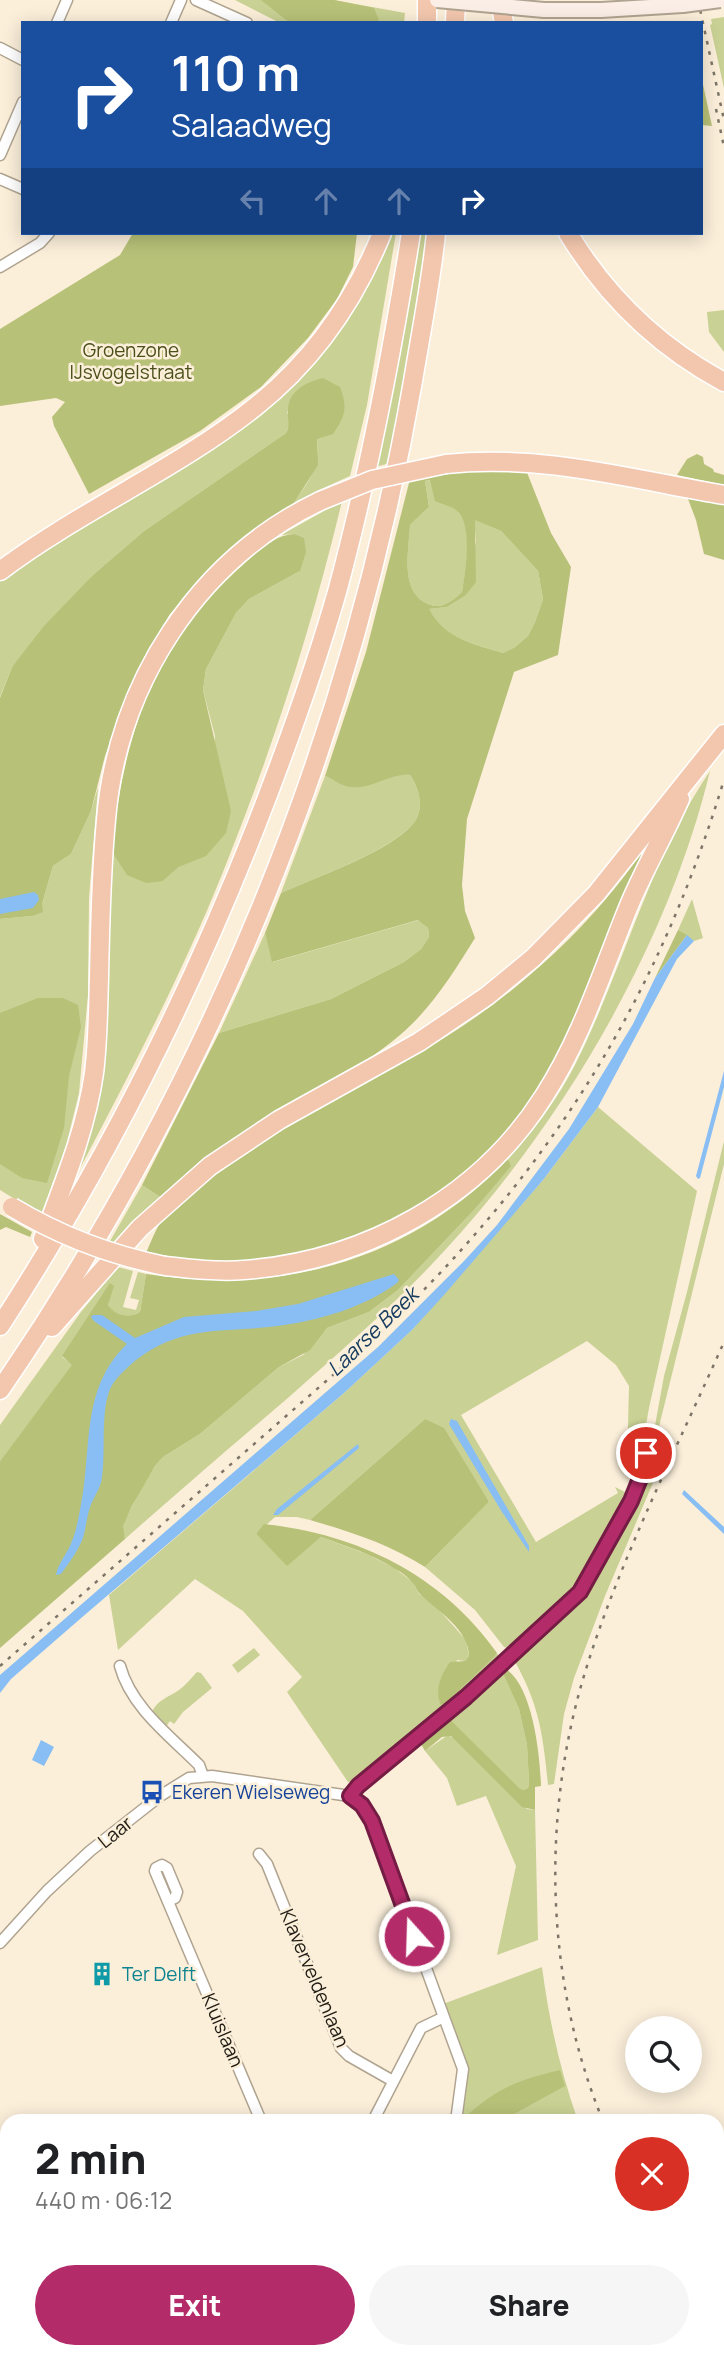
<!DOCTYPE html>
<meta charset="utf-8">
<style>
body{margin:0;font-family:Manrope,sans-serif;background:#f6f6f6;color:#202124;height:100vh;display:flex;flex-direction:column;font-size:26px;white-space:nowrap}
*{box-sizing:border-box;margin:0}
p{font-size:23px;color:#757577}
.icon{flex:none;width:38px;height:38px;fill:none;stroke:currentColor;stroke-width:2;stroke-linecap:round;stroke-linejoin:round}
.map{position:relative;flex:1;overflow:hidden}
.sheet{position:absolute;left:0px;top:2114px;width:724px;height:245px;display:flex;flex-direction:column;background:#fff;border-radius:21px 21px 0 0;box-shadow:0 4px 18px #0003}
.sheet>*{flex:none}
.guide{position:absolute;left:21px;top:21px;width:682px;height:214px;border-radius:0px;box-shadow:0 4px 18px #0003;background:#1a4fa0;color:#fff;overflow:hidden}
.buttons{position:absolute;left:625px;top:2016px;display:grid;gap:14px}
.buttons a{display:grid;place-items:center;width:77px;height:77px;border-radius:50%;background:#fff;box-shadow:0 4px 18px #0003;font-size:35px}
.pin{position:absolute;display:grid;place-items:center;width:60px;height:60px;color:#fff;margin:-30px;border:4px solid #fff;border-radius:50%;box-shadow:0 2px 7px #0007}
.me{position:absolute;width:77px;margin:-38px;rotate:340deg;stroke-linejoin:round;filter:drop-shadow(0 0 5px #0008)}
.turn{display:flex;align-items:center;gap:24px;height:147px;padding:0 35px;font-size:32px}
.turn .icon{width:91px;height:91px;stroke-width:2.5}
.turn b{display:block;font-size:49px;line-height:60px}
.lanes{display:flex;align-items:center;height:66px;padding:0 35px;background:#0003;justify-content:center;gap:35px;direction:ltr}
.lanes .off{opacity:.35}
.round{display:grid;place-items:center;flex:none;width:74px;height:74px;border-radius:37px;background:#f6f6f6}
.headline{display:flex;align-items:center;justify-content:space-between;height:119px;padding:0 35px}
h1{font-size:42px;font-weight:800;line-height:52px}
.cta{display:flex;gap:14px;margin-top:auto;padding:14px 35px}
.cta a{flex:1;height:80px;border-radius:42px;background:#b42b69;color:#fff;font-size:28px;font-weight:800;line-height:80px;text-align:center}
.cta a+a{background:#f6f6f6;color:#202124}
.map>svg:first-child{display:block}
.green{fill:#c9d194}
.forest{fill:#b8c178;fill-rule:evenodd}
.water{fill:#88bef3}
.lines{fill:none;stroke-linecap:round;stroke-linejoin:round}
.street-casing{stroke:#b0a490;stroke-width:13}
.secondary-casing{stroke:#b0a490;stroke-width:18}
.highway-casing{stroke:#fff;stroke-width:21}
.street{stroke:#fff;stroke-width:10}
.secondary{stroke:#fbeee7;stroke-width:14}
.highway{stroke:#f3c7ae;stroke-width:18}
.rail{stroke:#7d7568;stroke-width:2.5;stroke-dasharray:3.5 7;stroke-linecap:butt}
.secondary-bridge-casing{stroke:#b0a490;stroke-width:18;stroke-linecap:butt}
.highway-bridge-casing{stroke:#fff;stroke-width:21;stroke-linecap:butt}
.secondary-bridge{stroke:#fbeee7;stroke-width:14}
.highway-bridge{stroke:#f3c7ae;stroke-width:18}
.route-casing{stroke:#751c44;stroke-width:18}
.route{stroke:#b42b69;stroke-width:12}
.labels{text-anchor:middle;stroke-width:5;stroke-linejoin:round;paint-order:stroke}
.park-label{font-size:19px;fill:#4b501b;stroke:#fbefda}
.transit-label{font-size:19px;fill:#164399;stroke:#fbefda;text-anchor:start}
.street-label{font-size:19px;fill:#1f1b13;stroke:#fbefda}
.culture-label{font-size:19px;fill:#0d838f;stroke:#fbefda;text-anchor:start}
.water-label{font-size:21px;font-style:italic;fill:#163c60;stroke:#fbefda}
</style>
<div class="map">
<svg width="724" height="2359" viewBox="0 0 724 2359">
<rect width="100%" height="100%" fill="#fbefda"/>
<path class="green" d="M235 0H334L405 13 404 23H280Z
M724 17V88L710 25 712 24 711 19Z
M388 233H396L367 405 350 476 319 490 292 506C308 481 320 470 317 439L287 411 290 424 286 433 144 531 94 574 12 667 0 697V581L275 399Z
M420 233H429L390 463 375 467 399 353Z
M724 310V352L709 332 707 312Z
M431 480C441 493 456 506 463 520 472 538 465 573 462 592 452 601 442 610 428 604 399 591 409 551 410 525L429 507 425 481Z
M342 501C314 619 277 735 232 849 189 961 133 1068 77 1174 94 1112 104 1048 108 984 111 939 109 894 111 850L163 881 179 867 206 855 215 736 203 690 206 669 236 613 249 599 300 571 294 534 281 535Z
M474 519 501 531 538 571 543 599 535 622 528 636 515 647 503 653C473 644 444 638 428 609L447 607 465 596 476 541Z
M710 771C668 944 566 1118 447 1248 398 1302 343 1349 289 1397 234 1444 179 1491 125 1539L122 1526 140 1491 155 1466 163 1457 200 1434 279 1367 303 1355 327 1328 369 1312 398 1290 475 1209 510 1166 508 1159C534 1130 558 1099 576 1063 624 967 649 861 710 771Z
M398 774 410 775C420 789 425 811 412 825 386 853 316 877 281 893L325 776C359 793 365 784 398 774Z
M98 787 89 898 88 995 79 1093 66 1146 41 1215 0 1190V919L32 916 42 904 53 866 71 854 91 811Z
M692 899 703 938 694 941 678 930Z
M419 920 428 928 429 937 421 949 404 962 331 999 219 1033 265 933 273 962Z
M598 1107 697 1191 649 1408 637 1477 634 1476 627 1464 629 1386 616 1365 587 1341 461 1415 536 1542 618 1493 615 1487 625 1492 624 1508 575 1594 513 1650 504 1647 475 1610 425 1567 489 1502 425 1419 310 1520 297 1517H275L256 1534 287 1565 321 1537 369 1555 394 1568 413 1582 419 1594 432 1602 466 1640 469 1656 465 1661 457 1660 446 1703 497 1653 499 1657 496 1664 447 1708 355 1782H348L287 1692 302 1677 243 1611 195 1579 118 1650 109 1595 344 1393 412 1330 543 1180Z
M724 1141V1164L652 1455 663 1459 605 1596 574 1678 564 1714 554 1784 548 1785C543 1734 539 1704 514 1660L583 1593 648 1464 664 1376 687 1292Z
M142 1185 160 1197 115 1245 109 1243Z
M118 1267 133 1271 123 1307 136 1310 139 1300 130 1298 138 1272 146 1274 140 1312C129 1319 114 1315 108 1305L109 1299 62 1357 73 1365 0 1461V1425L81 1312Z
M254 1648 260 1655 238 1673 232 1665Z
M503 1670V1674L519 1709 527 1745 529 1783 528 1788 523 1790 519 1789 448 1717Z
M197 1672 201 1673 212 1688 183 1712 174 1724 170 1721 165 1728 152 1712C157 1700 169 1697 179 1690 186 1685 191 1678 197 1672Z
M448 1735 457 1740 527 1809 535 1810 538 1940 497 1955 516 1866 486 1796 457 1806 447 1778 425 1751Z
M542 1967C549 2020 560 2070 578 2121H459L467 2086V2064L443 2004Z
M538 2352H700L704 2359H545Z"/>
<path class="forest" d="M261 0H334L374 8 379 20 375 23H290Z
M702 80 712 126 702 125Z
M133 233H357L353 267 337 299 308 338 261 387 200 431 89 494 54 426 52 417 65 402 56 398 0 406V329L120 255Z
M323 378 340 387C348 408 345 416 333 434L317 439 318 465 292 506 247 535 221 558 170 614 147 652 126 697 105 756 91 811 71 854 53 866 42 904 43 912 32 916 0 919V698L12 667 44 626 94 574 144 531 286 433C291 424 287 421 288 411 288 390 307 382 323 378Z
M697 454 703 457 704 464 713 469 714 472 724 475V485L677 475 687 459Z
M489 468 526 470 551 533 571 567 558 655 514 672 467 819 462 885 465 911 475 938C454 972 431 1009 400 1035 357 1072 302 1095 254 1125 221 1147 191 1172 160 1197L142 1185 219 1033 331 999 404 962 421 949 429 937 428 928 418 920 272 962 265 933 281 893C316 877 387 853 412 825 425 811 420 789 410 775 389 773 372 790 351 787 342 786 334 780 325 776L366 652 410 479 446 472ZM430 480 435 501C441 504 451 506 456 510 474 525 465 572 462 592 452 601 442 610 428 604 399 591 409 551 410 525L429 507 425 481ZM475 520 501 531 538 571 543 599 535 622 528 636 515 647 503 653C473 644 444 638 429 609L447 607 465 596 476 582Z
M688 499 724 503V560L704 554 696 520Z
M294 534 304 538 306 552 300 571 249 599 236 613 206 669 203 690 231 811 226 833 206 856 179 867 163 881 146 883 127 875 111 850C125 737 150 649 237 570 254 555 272 535 294 534Z
M653 835C633 882 613 929 593 977 578 1014 563 1052 541 1086 471 1193 363 1253 236 1263 214 1265 190 1260 168 1259L167 1256 146 1253C151 1242 156 1228 163 1219 173 1206 190 1195 203 1185 277 1125 364 1087 444 1038 525 988 602 916 653 835Z
M678 930 687 935 655 978Z
M38 998H63L78 1005 81 1027 69 1076 64 1128 47 1183 22 1178 0 1164V1013Z
M508 1159 511 1166 475 1209 398 1290 369 1312 327 1328 310 1350 279 1367 200 1434 163 1457 155 1466 132 1506 123 1526 125 1539 0 1648V1461L72 1365 62 1356 110 1283 114 1286 108 1305C115 1315 129 1319 140 1312L146 1274C284 1295 409 1261 508 1159Z
M0 1214 32 1232 30 1237 6 1227 0 1230Z
M425 1419 444 1428 489 1502 425 1567C389 1544 351 1532 310 1520Z
M264 1524C358 1534 442 1575 497 1653L494 1657 446 1703 441 1705C434 1690 441 1675 450 1662L465 1661 469 1656C469 1630 438 1611 421 1595 417 1592 416 1586 412 1582 408 1577 401 1572 395 1569 373 1554 345 1546 321 1537L287 1566 256 1534Z
M506 1669C533 1687 540 1755 541 1786L535 1787V1810L522 1807 451 1736 442 1737 425 1751 421 1744 448 1717 519 1788 523 1790 528 1788 529 1783 527 1745 519 1709 503 1674V1670Z
M560 2070 565 2086 501 2121H461C496 2088 515 2081 560 2070Z"/>
<path class="water" d="M34 892 38 895 39 900 33 908 0 914V899Z
M687 935 694 941 677 959 598 1107 543 1180 444 1295 412 1330 344 1393 80 1619 11 1679 0 1693V1675L378 1347 464 1261 497 1225 569 1129 633 1024 655 978Z
M724 1071V1087L700 1178 698 1179 696 1176Z
M394 1274 399 1280 397 1283C363 1308 320 1320 278 1326 225 1333 182 1324 136 1360 127 1368 117 1376 111 1387 100 1409 106 1452 102 1477 101 1488 94 1496 90 1507 87 1516 86 1527 83 1538 78 1551 69 1563 61 1574L56 1575C58 1563 68 1553 72 1541 76 1532 78 1520 80 1510 93 1451 79 1390 127 1344L94 1321 91 1317 93 1315H102L135 1338 184 1317 256 1311 298 1304Z
M451 1419 457 1421 529 1546V1552L502 1512 449 1424Z
M358 1444 359 1448 278 1515H273L277 1509Z
M684 1490 724 1527V1534L682 1494Z
M41 1740 54 1747 44 1766 32 1760Z"/>
<g class="lines">
<g class="street-casing">
<path id="street" d="M196 0 247 23
M57 23 67 0
M171 23 181 0
M0 48 23 60
M0 155 23 102
M0 179 23 189
M0 267 40 243 49 233
M120 1666C131 1707 170 1736 199 1765L203 1776
M350 1796 358 1786 466 1697 580 1592 631 1501 641 1476 646 1453
M259 1854 267 1864 341 2048 349 2056 393 2081
M168 1901 175 1898 177 1892 167 1868 162 1865 156 1868 155 1871 261 2121
M0 1943 47 1891 90 1851 160 1796 189 1778 212 1776 350 1796 362 1805 372 1821 463 2069 456 2121
M373 2121 421 2028 442 2018
M321 2352 327 2359
M473 2352 475 2359
M142 2359 149 2352"/>
</g>
<g class="secondary-casing">
<path id="secondary" d="M544 10H601L683 5"/>
</g>
<g class="highway-casing">
<path id="highway" d="M500 0 504 23
M427 23V0
M455 23 456 0
M568 233C606 296 659 347 724 382
M446 464C543 454 630 479 724 495
M0 571C81 510 176 470 255 407 313 361 355 300 382 233
M43 1239C63 1185 86 1130 94 1073 98 1042 98 1009 99 978 100 925 101 872 106 820 117 685 197 560 320 501
M165 1266C191 1269 218 1272 244 1270 364 1261 479 1199 544 1096 581 1039 602 972 628 908 643 871 664 836 680 799
M0 1326C103 1168 187 1001 256 826 286 749 314 672 337 592 369 474 392 353 411 233
M52 1327 140 1228 210 1166 279 1120 419 1042 487 996 533 958 596 894 724 734
M0 1390C208 1087 350 743 413 381 421 332 431 283 436 233"/>
</g>
<use href="#street" class="street"/>
<use href="#secondary" class="secondary"/>
<use href="#highway" class="highway"/>
<path class="rail" d="M698 0 724 120
M716 109 724 147
M0 1666 372 1341C543 1180 654 1009 723 783
M603 2121C546 1983 541 1822 583 1679 617 1565 676 1450 724 1342
M718 2338 724 2349"/>
<g class="secondary-bridge-casing">
<path id="secondary-bridge" d="M437 0 544 10
M683 5 720 0"/>
</g>
<g class="highway-bridge-casing">
<path id="highway-bridge" d="M320 501 372 480 446 464
M12 1207C60 1236 110 1255 165 1266"/>
</g>
<use href="#secondary-bridge" class="secondary-bridge"/>
<use href="#highway-bridge" class="highway-bridge"/>
</g>
<g class="lines">
<g class="route-casing">
<path id="route" d="M414 1936 372 1821 362 1805 350 1796 358 1786 466 1697 580 1592 631 1501 641 1476 646 1453"/>
</g>
<use href="#route" class="route"/>
</g>
<defs>
<g id="bus-bare" transform="scale(1.89)"><path d="M-5-6H5V4H4V6H2V4H-2V6H-4V4H-5ZM-3.5-4V0h7V-4ZM-3.5 1.2v1.5H-2V1.2ZM2 1.2v1.5H3.5V1.2Z" fill="#1a4fb4" stroke="#fbefda" stroke-width="2.5" paint-order="stroke"/></g>
<g id="building-bare" transform="scale(1.89)"><path d="M-4-6H4V6H1V3H-1V6H-4ZM-2.5-4.3h1.7v1.8h-1.7ZM.8-4.3h1.7v1.8H.8ZM-2.5-1h1.7V.8h-1.7ZM.8-1h1.7V.8H.8Z" fill="#0f9aa8" stroke="#fbefda" stroke-width="2.5" paint-order="stroke"/></g>
</defs>
<g fill-rule="evenodd">
<use href="#bus-bare" x="152" y="1792"/>
<use href="#building-bare" x="102" y="1974"/>
</g>
<g class="labels">
<g class="park-label">
<text x="131" y="357">Groenzone<tspan x="131" dy="22">IJsvogelstraat</tspan></text>
</g>
<g class="transit-label">
<text x="172" y="1799">Ekeren Wielseweg</text>
</g>
<g class="street-label">
<text transform="translate(115 1832) rotate(-39)" y="7">Laar</text>
<text transform="translate(315 1978) rotate(67)" y="7">Klaverveldenlaan</text>
<text transform="translate(223 2030) rotate(67)" y="7">Kluislaan</text>
</g>
<g class="culture-label">
<text x="122" y="1981">Ter Delft</text>
</g>
<g class="water-label">
<text transform="translate(373 1332) rotate(-44)" y="7">Laarse Beek</text>
</g>
</g>
</svg>
<div class="buttons">
<a><svg class="icon" aria-label="search" viewBox="0 0 24 24"><circle cx="10" cy="10" r="6"/><path d="M15 15l6 6"/></svg></a>
</div>
<div class="pin" style="left:646px;top:1453px;background:#d93025"><svg class="icon" aria-label="arrive" viewBox="0 0 24 24"><path d="M6 21V4h12l-3 4 3 4H6"/></svg></div>
<svg class="me" style="left:414px;top:1936px" viewBox="-20 -20 40 40"><circle r="17" fill="#b42b69" stroke="#fff" stroke-width="3"/><path d="M0-11L8 9 0 5-8 9z" fill="#fff"/></svg>
<div class="guide">
<div class="turn"><svg class="icon" aria-label="right" viewBox="0 0 24 24"><path d="M7 20v-9h11M14 6l5 5-5 5"/></svg><div><b>110 m</b>Salaadweg</div></div>
<div class="lanes"><svg class="icon off" aria-label="left" viewBox="0 0 24 24"><path d="M17 20v-9H6M10 6l-5 5 5 5"/></svg><svg class="icon off" aria-label="ahead" viewBox="0 0 24 24"><path d="M12 20V5M6 11l6-6 6 6"/></svg><svg class="icon off" aria-label="ahead" viewBox="0 0 24 24"><path d="M12 20V5M6 11l6-6 6 6"/></svg><svg class="icon" aria-label="right" viewBox="0 0 24 24"><path d="M7 20v-9h11M14 6l5 5-5 5"/></svg></div>
</div>
<section class="sheet">
<div class="headline"><div><h1>2 min</h1><p>440 m · 06:12</p></div><a class="round" style="background:#d93025;color:#fff"><svg class="icon" aria-label="close" viewBox="0 0 24 24"><path d="M6 6l12 12M18 6L6 18"/></svg></a></div>
<div class="cta"><a>Exit</a><a>Share</a></div>
</section>
</div>
